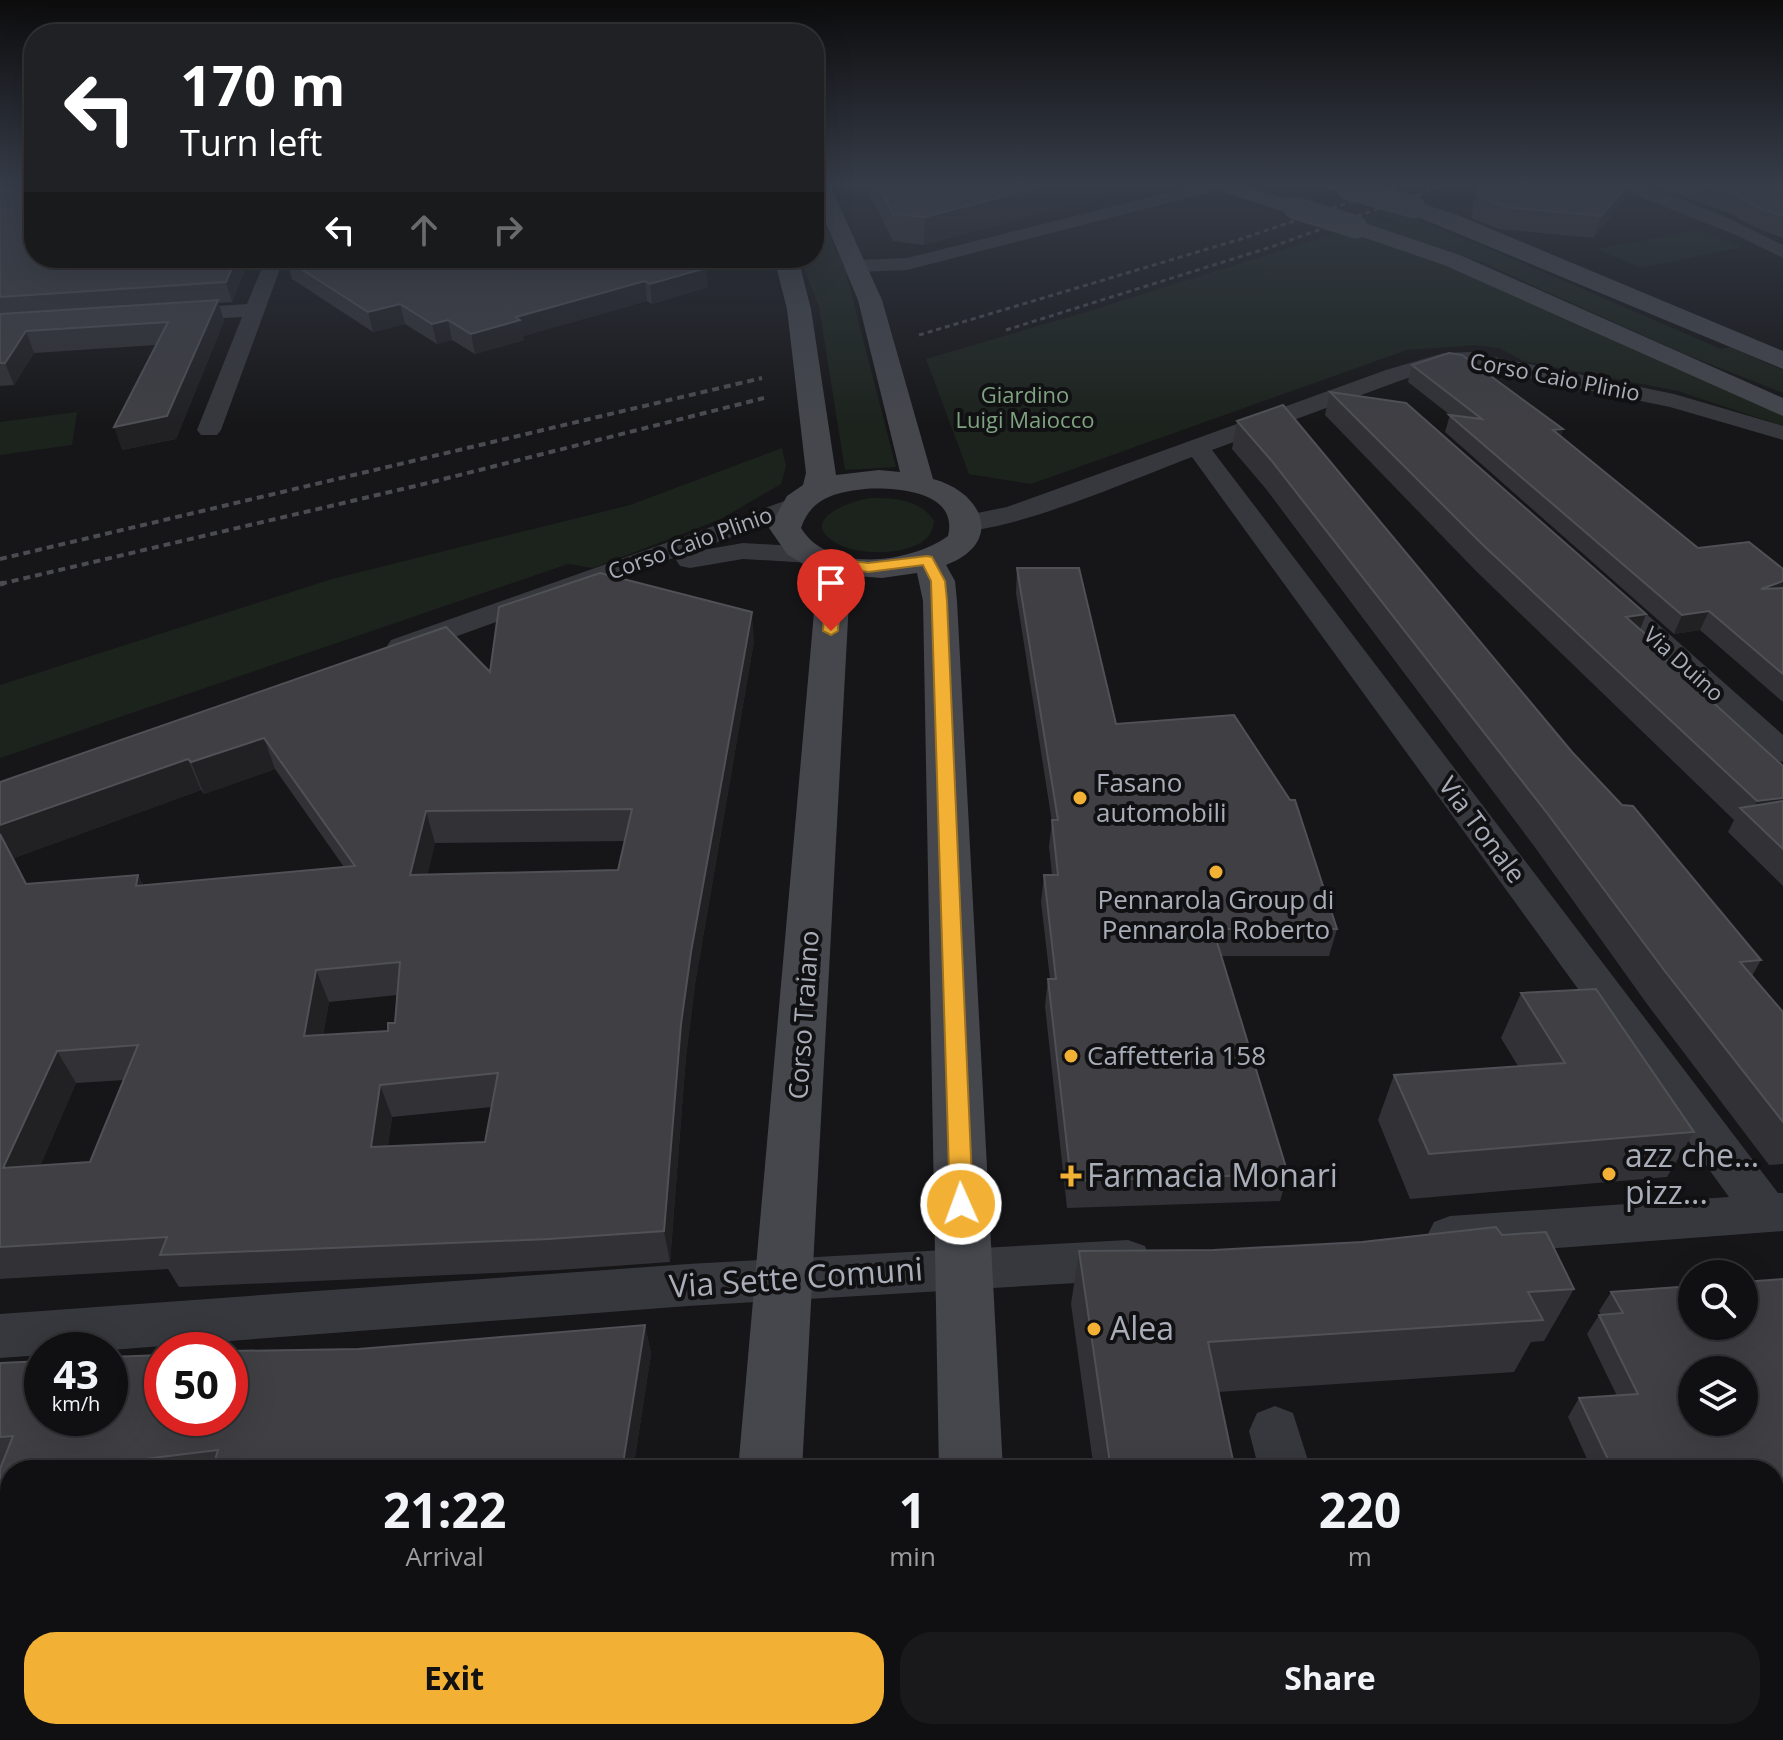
<!DOCTYPE html>
<style>
body{margin:0;font-family:"Open Sans",sans-serif;background:#19191b;color:#f1f3f6;height:100vh;display:flex;flex-direction:column;font-size:30px;white-space:nowrap}
*{box-sizing:border-box;margin:0}
p{font-size:26px;color:#9c9d9f}
.icon{flex:none;width:44px;height:44px;fill:none;stroke:currentColor;stroke-width:2;stroke-linecap:round;stroke-linejoin:round}
.map{position:relative;flex:1;overflow:hidden}
.side{position:absolute;left:0px;top:1460px;width:1784px;height:280px;display:flex;flex-direction:column;background:#101012;border-radius:32px 32px 0 0;box-shadow:0 8px 32px #0002,0 0 0 2px #303032}
.side>*{flex:none}
.top-card{position:absolute;left:24px;top:24px;width:800px;height:244px;border-radius:32px;box-shadow:0 8px 32px #0002,0 0 0 2px #303032;background:#202124;color:#fff;overflow:hidden}
.fabs{position:absolute;left:1678px;top:1260px;display:grid;gap:16px}
.fabs a{display:grid;place-items:center;width:80px;height:80px;border-radius:50%;background:#101012;box-shadow:0 8px 32px #0002,0 0 0 2px #303032;font-size:40px}
.speed{position:absolute;left:24px;top:1332px;display:flex;gap:16px;font-size:40px;font-weight:700;text-align:center}
.speed>*{display:grid;place-content:center;width:104px;height:104px;border-radius:50%;background:#101012;box-shadow:0 8px 32px #0002,0 0 0 2px #303032;line-height:1}
.speed small{font-size:20px;font-weight:400}
.speed .limit{border:12px solid #d22;background:#fff;color:#111}
.pin{position:absolute;display:grid;place-items:center;width:68px;height:68px;color:#fff;margin:-82px -34px;border-radius:50% 50% 50% 0;rotate:-45deg;box-shadow:0 0 8px #0007}
.pin .icon{rotate:45deg}
.me{position:absolute;width:88px;margin:-44px;rotate:358deg;stroke-linejoin:round;filter:drop-shadow(0 0 6px #0008)}
.turn{display:flex;align-items:center;gap:28px;height:168px;padding:0 24px;font-size:36px}
.turn .icon{width:104px;height:104px;stroke-width:2.5}
.turn b{display:block;font-size:56px;line-height:68px}
.lanes{display:flex;align-items:center;height:76px;padding:0 24px;background:#0003;justify-content:center;gap:40px;direction:ltr}
.lanes .off{opacity:.35}
.eta{display:flex;justify-content:space-evenly;align-items:center;height:136px;text-align:center}
.eta b{font-size:48px;font-weight:700;line-height:56px}
.button{display:flex;gap:16px;margin-top:auto;padding:16px 24px}
.button a{flex:1;height:92px;border-radius:32px;background:#f2b134;color:#111;font-size:32px;font-weight:700;line-height:92px;text-align:center}
.button a+a{background:#19191b;color:#f1f3f6}
.map>svg:first-child{display:block}
.green{fill:#1c231d}
.lines{fill:none;stroke-linecap:round;stroke-linejoin:round}
.minor{fill:#37383d;fill-rule:evenodd}
.secondary{fill:#45474d;fill-rule:evenodd}
.rail-far2{stroke:#4a4c52;stroke-width:3;stroke-dasharray:5 4;stroke-linecap:butt}
.rail-far1{stroke:#4a4c52;stroke-width:4;stroke-dasharray:7 5;stroke-linecap:butt}
.rail{stroke:#4a4c52;stroke-width:5;stroke-dasharray:9 7;stroke-linecap:butt}
.secondary-bridge{stroke:#45474d;stroke-width:23}
.wall{fill:#323236;fill-rule:evenodd}
.shaded-wall{fill:#212124}
.building{fill:#3f3f44;stroke:#4f5156;stroke-width:2;fill-rule:evenodd}
.route{fill:#f2b134;stroke:#9d7322;stroke-width:2}
.poi-dot{fill:#f2b134;stroke:#111113;stroke-width:3}
.labels{text-anchor:middle;stroke-width:8;stroke-linejoin:round;paint-order:stroke}
.far-street-label{font-size:22px;fill:#a8adb8;stroke:#111113}
.far-park-label{font-size:22px;fill:#7fa381;stroke:#111113}
.poi-label{font-size:26px;fill:#a8adb8;stroke:#111113;text-anchor:start}
.street-label{font-size:26px;fill:#a8adb8;stroke:#111113}
.near-poi-label{font-size:32px;fill:#a8adb8;stroke:#111113;text-anchor:start}
.near-street-label{font-size:32px;fill:#a8adb8;stroke:#111113}
</style>
<div class="map">
<svg width="1783" height="1740" viewBox="0 0 1783 1740">
<rect width="100%" height="100%" fill="#161618"/>
<path class="green" d="M1277 183H1284L1335 196 1327 199 1311 194 1305 197 1317 201 1307 204 1259 188Z
M814 201 845 269 896 467 845 470 819 307 800 258H814Z
M1391 211 1483 246 1721 349 1730 347 1783 370V393L1682 353 1484 263 1364 222C1379 216 1387 227 1399 222L1381 215Z
M1356 227 1783 408V426L1678 391 1523 361 1499 348 1474 345 1407 350 1031 484 969 474 926 359 1089 311Z
M1698 230 1742 247 1641 268 1597 249Z
M77 412 72 445 0 455V422Z
M782 448 786 466 781 484 719 520 593 568 568 564 0 758V685L332 579 630 505Z
M871 498C894 498 920 499 934 521 933 557 864 557 840 545 794 522 848 501 871 498Z"/>
<g class="lines">
<path class="minor" d="M1206 183H1233L1231 187 907 270 858 272 848 266 858 260 907 258Z
M1613 183C1660 183 1739 223 1783 245V258L1736 235 1615 187Z
M266 258H284L221 430 217 435H201L197 430 242 317 174 321 164 315 174 309 247 304Z
M1471 352 1674 394 1783 426V440L1670 407 1471 366H1446L1402 380 1212 450 1778 1193H1783V1231L1450 1256 1434 1250 1427 1236 1434 1222 1450 1216 1729 1197 1192 457C1146 474 997 539 957 529L953 523 957 517 1007 507 1386 370 1444 353Z
M793 498 802 501 806 506 802 511 691 552 743 543 811 547 821 549 825 555 821 561 811 563 743 559 690 568 680 566 676 560 679 556 413 652 402 655 391 652 387 646 391 640Z
M1606 585 1616 587 1783 735V762L1771 759 1596 599 1592 593 1596 587Z
M1128 1240 1145 1246 1151 1260 1145 1274 1128 1280 688 1306 110 1350H42V1355L0 1358V1314L688 1264Z
M1275 1406 1293 1413 1311 1470H1259L1249 1431 1257 1413Z
M1322 1730H1382L1385 1740H1325Z"/>
<path class="secondary" d="M814 183H829L882 300 933 479C983 492 1005 543 946 565L955 581 957 601 1003 1470H939L923 601 917 573 882 578 844 575 849 601 802 1470H738L815 601 808 567 787 554 769 528 787 496 803 485 806 473 787 309 774 258H798L811 309 836 475 879 470 900 472 858 300 814 194ZM865 489C895 487 959 491 948 536 911 563 829 574 801 528 811 498 836 492 865 489Z
M1206 183H1236L1303 203 1306 208 1295 214 1287 213 1209 187Z
M1314 183H1349L1359 189 1349 195 1317 187Z
M1414 201 1455 214 1783 351V369L1406 212 1403 207 1406 202Z
M1356 220 1460 255 1783 398V416L1444 265 1348 232 1345 227Z
M714 1730H788L787 1740H713Z
M935 1730H1009V1740H935Z"/>
<path class="rail-far2" d="M1006 330 1268 248 1451 183
M919 335 1241 239 1406 183"/>
<path class="rail-far1" d="M0 559 762 378
M0 584 428 483 764 398"/>
<path class="rail" d="M0 584 4 583"/>
<path class="secondary-bridge" d="M1349 189 1414 207
M1295 208 1356 227"/>
</g>
<path class="wall" d="M864 183H1187L1155 192 1137 187 924 245 893 241Z
M1478 183 1622 203 1594 238 1499 229 1472 218 1473 202Z
M1643 183H1783V238L1754 227 1729 213Z
M0 190 34 258H250L232 302 218 303 224 321 176 439 122 450 156 345 34 353 14 385 0 386Z
M685 258 708 287 652 304 647 301 523 336 524 340 475 354 452 340 437 344 405 324 373 332 292 279 287 260Z
M1412 365 1563 429 1561 436 1698 548 1783 569V702L1700 630 1674 634 1445 432 1450 415 1408 382Z
M1330 392 1646 614 1640 629 1659 646 1657 652 1783 766V886L1728 832 1734 820 1476 571 1325 415Z
M1237 421 1572 752 1761 960 1752 976 1783 1012V1164L1769 1165 1647 1004 1534 846 1266 489 1232 449Z
M1017 568 1116 724 1337 929 1329 956H1221L1288 1174 1280 1201 1067 1208 1045 1006 1048 979H1050L1041 902 1044 875H1052L1049 846 1052 822 1016 593Z
M754 641 695 984 686 1056 670 1262 558 1270 179 1287 168 1269 0 1279V782L490 672ZM275 769 344 867 143 885 138 875 27 884 14 858 201 790 204 794ZM624 841 618 870 427 875 435 843ZM397 995 395 1023 388 1031 323 1035 329 1002ZM124 1080 90 1162 40 1166 76 1083ZM492 1107 485 1142 388 1146 392 1117Z
M1521 993 1694 1132 1667 1177 1410 1199 1378 1120 1394 1075 1518 1066 1501 1038Z
M1214 1250 1574 1289 1544 1341 1531 1342 1514 1372 1218 1392 1235 1470H1094L1071 1304 1079 1251Z
M1783 1279V1740H1569L1565 1730H1774V1470H1592L1568 1417 1579 1398 1617 1396 1587 1334 1599 1315H1601L1599 1311 1611 1292 1692 1286V1326H1744V1282ZM1692 1370H1744V1422H1692Z
M645 1325 651 1354 633 1470H10V1730H593L591 1740H0L1 1466H0V1363L359 1349Z
M1129 1730H1290L1292 1740H1130Z
M1391 1730H1492L1394 1738Z"/>
<path class="shaded-wall" d="M1055 183H1137V187L924 245 925 217Z
M1156 183H1187L1155 192Z
M1629 183 1622 203 1594 238 1601 216Z
M236 258H250L232 302 226 282Z
M706 268 708 287 652 304 650 284Z
M645 281 647 301 523 336 524 340 475 354 471 334 516 317Z
M218 300 224 321 176 439 122 450 114 427Z
M400 304 405 324 373 332 368 312Z
M448 320 452 340 437 344 432 324Z
M26 331 34 353 14 385 5 363Z
M1563 429 1557 446 1553 430Z
M1783 581V596L1761 589Z
M1709 611 1700 630 1674 634 1682 615Z
M752 612 754 641 695 984 686 1056 670 1262 664 1231 681 1024 691 952Z
M1646 614 1636 640 1626 617Z
M264 738 275 769 204 794 191 762Z
M188 759 201 790 14 858 43 916 0 834V825Z
M1783 798V823L1749 816 1757 801Z
M426 811 435 843 420 907 410 875Z
M138 875 153 907 136 886Z
M316 970 329 1002 317 1068 304 1036Z
M57 1051 76 1083 25 1200 3 1168Z
M380 1085 392 1117 383 1179 371 1147Z
M645 1325 651 1354 633 1470H622Z
M120 1462 127 1470H118Z
M580 1730H593L591 1740H578Z"/>
<path class="building" d="M877 183H1055L925 217 893 214Z
M1478 183H1629L1601 216 1505 207 1478 196Z
M1701 183H1783V216L1761 209 1736 195Z
M34 188V258H236L226 282 0 297V190Z
M288 258H685L706 268 650 284 645 281 516 317 520 320 471 334 448 320 432 324 400 304 368 312 287 260Z
M218 300 167 416 114 427 168 322 26 331 5 363H0V314Z
M1449 353 1462 355 1563 429 1553 430 1698 548 1749 542 1783 569V581L1761 589 1783 588V674L1709 611 1682 615 1449 415 1482 419 1412 365Z
M1330 392 1406 403 1646 614 1626 617 1659 646 1652 647 1783 766V798L1757 801 1484 546Z
M1283 405 1572 752 1622 805 1633 806 1761 960 1740 962 1783 1012V1122L1664 970 1547 813 1271 460 1237 421Z
M1017 568H1079L1116 724 1234 715 1290 800H1295L1337 929H1213L1288 1174 1071 1181 1048 979H1056L1044 875H1058L1052 820H1058Z
M600 573 752 612 691 952 681 1024 664 1231 549 1239 160 1255 167 1237 0 1247V834L26 884 138 875 136 886 355 866 264 738 191 762 188 759 0 825V782L446 627 490 672 499 607ZM632 809 618 870 410 875 426 811ZM400 962 395 1023H388V1031L304 1036 316 970ZM138 1045 90 1162 3 1168 57 1051ZM498 1073 485 1142 371 1147 380 1085Z
M1783 801V849L1740 808Z
M1596 989 1694 1132 1429 1154 1394 1075 1565 1063 1521 993Z
M1496 1227 1502 1235 1546 1232 1574 1289 1528 1292 1543 1320 1208 1342 1235 1470H1111L1079 1251 1214 1250 1362 1242Z
M1783 1279V1740H1589L1585 1730H1774V1470H1613L1579 1398 1638 1394 1599 1315 1623 1313 1611 1292 1692 1286V1326H1744V1282ZM1692 1370H1744V1422H1692Z
M645 1325 622 1470H212L218 1450 120 1462 118 1470H10V1730H580L578 1740H0V1469L13 1436 0 1437V1363L42 1361V1418H110V1357L162 1355V1418H230V1351L359 1349Z
M1149 1730H1290L1292 1740H1150Z"/>
<linearGradient id="sky" x2="0" y2="1"><stop stop-color="#0c0c0d"/><stop offset="0.43" stop-color="#363c48"/><stop offset="1" stop-color="#363c48" stop-opacity="0"/></linearGradient>
<rect width="1783" height="426" fill="url(#sky)"/>
<path class="route" d="M927 556 932 557 945 581 947 601 973 1204 970 1211 961 1214 953 1211 950 1204 931 581 923 565 868 572 832 566 840 601 838 631 831 635 823 631 825 601 817 561 824 557 868 563Z"/>
<g class="poi-dot">
<circle cx="1080" cy="798" r="8"/>
<circle cx="1216" cy="872" r="8"/>
<circle cx="1071" cy="1056" r="8"/>
<circle cx="1609" cy="1174" r="8"/>
<path d="M1067 1164h8v8h8v8h-8v8h-8v-8h-8v-8h8z"/>
<circle cx="1094" cy="1329" r="8"/>
</g>
<g class="labels">
<g class="far-street-label">
<text transform="translate(1555 377) rotate(11)" y="8">Corso Caio Plinio</text>
<text transform="translate(690 543) rotate(-20)" y="8">Corso Caio Plinio</text>
<text transform="translate(1684 664) rotate(42)" y="8">Via Duino</text>
</g>
<g class="far-park-label">
<text x="1025" y="403">Giardino<tspan x="1025" dy="25">Luigi Maiocco</tspan></text>
</g>
<g class="poi-label">
<text x="1096" y="792">Fasano<tspan x="1096" dy="30">automobili</tspan></text>
<text x="1216" y="909" text-anchor="middle">Pennarola Group di<tspan x="1216" dy="30">Pennarola Roberto</tspan></text>
<text x="1087" y="1065">Caffetteria 158</text>
</g>
<g class="street-label">
<text transform="translate(1482 830) rotate(53)" y="9">Via Tonale</text>
<text transform="translate(804 1015) rotate(-86)" y="9">Corso Traiano</text>
</g>
<g class="near-poi-label">
<text x="1625" y="1167">azz che...<tspan x="1625" dy="37">pizz...</tspan></text>
<text x="1087" y="1187">Farmacia Monari</text>
<text x="1110" y="1340">Alea</text>
</g>
<g class="near-street-label">
<text transform="translate(796 1278) rotate(-4)" y="11">Via Sette Comuni</text>
</g>
</g>
</svg>
<div class="fabs">
<a><svg class="icon" aria-label="search" viewBox="0 0 24 24"><circle cx="10" cy="10" r="6"/><path d="M15 15l6 6"/></svg></a>
<a><svg class="icon" aria-label="layers" viewBox="0 0 24 24"><path d="M12 4l9 5-9 5-9-5zM3 14l9 5 9-5"/></svg></a>
</div>
<div class="speed"><div>43<small>km/h</small></div><div class="limit">50</div></div>
<div class="pin" style="left:831px;top:631px;background:#d93025"><svg class="icon" aria-label="arrive" viewBox="0 0 24 24"><path d="M6 21V4h12l-3 4 3 4H6"/></svg></div>
<svg class="me" style="left:961px;top:1204px" viewBox="-20 -20 40 40"><circle r="17" fill="#f2b134" stroke="#fff" stroke-width="3"/><path d="M0-11L8 9 0 5-8 9z" fill="#fff"/></svg>
<div class="top-card">
<div class="turn"><svg class="icon" aria-label="left" viewBox="0 0 24 24"><path d="M17 20v-9H6M10 6l-5 5 5 5"/></svg><div><b>170 m</b>Turn left</div></div>
<div class="lanes"><svg class="icon" aria-label="left" viewBox="0 0 24 24"><path d="M17 20v-9H6M10 6l-5 5 5 5"/></svg><svg class="icon off" aria-label="ahead" viewBox="0 0 24 24"><path d="M12 20V5M6 11l6-6 6 6"/></svg><svg class="icon off" aria-label="right" viewBox="0 0 24 24"><path d="M7 20v-9h11M14 6l5 5-5 5"/></svg></div>
</div>
<section class="side">
<div class="eta">
<div><b>21:22</b><p>Arrival</p></div>
<div><b>1</b><p>min</p></div>
<div><b>220</b><p>m</p></div>
</div>
<div class="button"><a>Exit</a><a>Share</a></div>
</section>
</div>
